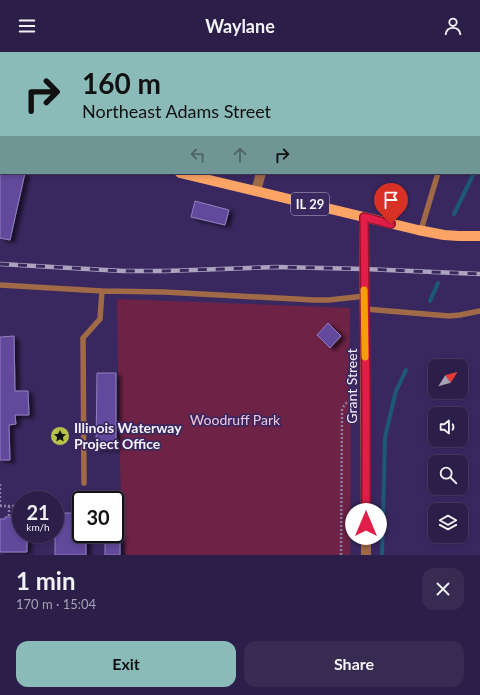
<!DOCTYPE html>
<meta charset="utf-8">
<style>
body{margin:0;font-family:Lato,sans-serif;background:#372b52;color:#f1f3f6;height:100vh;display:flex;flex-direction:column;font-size:15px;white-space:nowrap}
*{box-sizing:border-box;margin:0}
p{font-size:13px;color:#a6a2b4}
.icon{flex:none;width:22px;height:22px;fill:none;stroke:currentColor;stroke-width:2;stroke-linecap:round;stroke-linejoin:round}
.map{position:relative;height:503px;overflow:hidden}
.panel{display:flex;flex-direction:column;background:#2b1e48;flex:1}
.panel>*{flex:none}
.banner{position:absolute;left:0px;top:0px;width:480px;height:122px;box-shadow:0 2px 6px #0003,0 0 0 1px #473c60;background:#8bbbb9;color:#111;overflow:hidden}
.needle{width:26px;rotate:53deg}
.buttons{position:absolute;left:428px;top:307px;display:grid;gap:8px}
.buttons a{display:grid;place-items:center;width:40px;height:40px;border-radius:8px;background:#2b1e48;box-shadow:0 2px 6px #0003,0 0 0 1px #473c60;font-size:20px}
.speed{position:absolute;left:12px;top:439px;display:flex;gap:8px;font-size:20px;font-weight:700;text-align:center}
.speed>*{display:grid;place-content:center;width:52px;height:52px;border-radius:50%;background:#2b1e48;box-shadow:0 2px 6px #0003,0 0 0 1px #473c60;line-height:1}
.speed small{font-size:10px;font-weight:400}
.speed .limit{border:2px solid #111;border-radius:6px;background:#fff;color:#111}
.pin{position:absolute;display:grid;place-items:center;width:34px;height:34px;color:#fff;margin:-41px -17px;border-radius:50% 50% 50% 0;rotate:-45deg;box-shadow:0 0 4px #0007}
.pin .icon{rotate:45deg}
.me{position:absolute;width:44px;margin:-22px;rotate:0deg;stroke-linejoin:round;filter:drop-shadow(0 0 3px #0008)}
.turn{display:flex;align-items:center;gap:14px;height:84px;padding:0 16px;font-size:18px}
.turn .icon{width:52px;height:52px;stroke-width:2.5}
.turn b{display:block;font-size:28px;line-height:34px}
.lanes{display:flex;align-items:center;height:38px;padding:0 16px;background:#0003;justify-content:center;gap:20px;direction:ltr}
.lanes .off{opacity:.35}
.round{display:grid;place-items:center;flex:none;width:42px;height:42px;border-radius:12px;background:#372b52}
.summary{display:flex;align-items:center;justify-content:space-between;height:68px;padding:0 16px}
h1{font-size:24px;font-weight:700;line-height:30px}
.action{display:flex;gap:8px;margin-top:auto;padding:8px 16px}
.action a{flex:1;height:46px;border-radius:12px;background:#8bbbb9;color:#111;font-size:16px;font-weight:700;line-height:46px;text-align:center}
.action a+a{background:#372b52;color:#f1f3f6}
header{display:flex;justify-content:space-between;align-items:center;height:52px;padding:0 16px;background:#2b1e48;font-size:18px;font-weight:700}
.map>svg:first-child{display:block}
.green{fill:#6e2346}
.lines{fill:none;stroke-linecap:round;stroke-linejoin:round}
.stream{stroke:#1d5977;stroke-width:4}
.building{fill:#62499c;stroke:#9080c0;filter:url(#shadow)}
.path{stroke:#897fa2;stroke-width:2.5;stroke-dasharray:2 2;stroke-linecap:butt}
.service{stroke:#a06a46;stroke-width:5.5}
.minor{stroke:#a06a46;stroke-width:10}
.tertiary{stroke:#a06a46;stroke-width:10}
.primary{stroke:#fba466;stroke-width:10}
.rail-casing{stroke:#aba4be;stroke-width:4.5}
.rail{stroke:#392860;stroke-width:3;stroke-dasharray:9;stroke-linecap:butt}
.route-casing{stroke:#92132f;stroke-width:10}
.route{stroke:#e11d48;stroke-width:7}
.slow{stroke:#f59e0b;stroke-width:7}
.labels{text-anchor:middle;stroke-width:3.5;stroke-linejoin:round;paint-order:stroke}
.shield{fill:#392860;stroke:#bcb6cc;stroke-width:1}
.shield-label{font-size:13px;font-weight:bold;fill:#f4f3fa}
.street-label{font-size:14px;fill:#f4f3fa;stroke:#392860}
.park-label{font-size:14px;fill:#f8c4d7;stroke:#392860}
.poi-label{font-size:14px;font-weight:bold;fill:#f4f3fa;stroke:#392860;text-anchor:start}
</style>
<header><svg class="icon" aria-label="menu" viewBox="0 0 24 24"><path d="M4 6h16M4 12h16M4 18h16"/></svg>Waylane<svg class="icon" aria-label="person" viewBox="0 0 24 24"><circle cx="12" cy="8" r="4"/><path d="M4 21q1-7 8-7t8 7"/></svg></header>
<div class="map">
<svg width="480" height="503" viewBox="0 0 480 503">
<defs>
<filter id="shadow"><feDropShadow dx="4.5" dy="2.5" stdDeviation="2" flood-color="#0009"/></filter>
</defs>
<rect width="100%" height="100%" fill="#392860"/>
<path class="green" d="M117 247 350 256 349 349 351 358 350 503H125L121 448 118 320Z"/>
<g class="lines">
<path class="stream" d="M479 98 480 91
M454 162 474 121
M430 249 438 231
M382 503 385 385 396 339 406 318"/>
</g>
<path class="building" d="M0 121H25L10 188 0 186Z
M195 149 229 158 225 173 191 165Z
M328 271 341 284 330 296 317 283Z
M14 284 15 339H28L29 363H15L16 372 9 373 10 408H0V285Z
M97 321H116V396H96Z
M55 461H81V482H86V503H55Z
M5 465H16V467L21 466V482H27V500H0V467H5Z
M105 482H120V503H105Z"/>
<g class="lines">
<path class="path" d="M0 454V432
M0 454H21
M9 454V465
M341 503 342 358C345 351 347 349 355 348"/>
<path class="service" d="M240 0 244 1
M421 178 438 121
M0 233 102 239 164 240 314 248H329L365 244
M365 257 449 264 460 263 480 259
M84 431 83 286 100 267 102 239"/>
<path class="minor" d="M364 165 365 290 366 503"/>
<path class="tertiary" d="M291 1V0
M256 139 261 121"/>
<path class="primary" d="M0 79H1
M180 121 418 178 444 183 459 184H480"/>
<g class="rail-casing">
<path id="rail" d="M0 212 123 219H166L277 215 364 217 480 222"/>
</g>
<use href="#rail" class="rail"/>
</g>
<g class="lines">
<g class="route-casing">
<path id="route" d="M366 472V348L364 165 391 172"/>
</g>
<use href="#route" class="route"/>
<path class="slow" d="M364 238 365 305"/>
</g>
<defs>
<g id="sight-disc" transform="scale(1)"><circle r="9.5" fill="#b5c249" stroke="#392860"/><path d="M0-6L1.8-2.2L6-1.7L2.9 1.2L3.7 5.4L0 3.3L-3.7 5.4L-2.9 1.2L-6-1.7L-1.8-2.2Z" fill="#111"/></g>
</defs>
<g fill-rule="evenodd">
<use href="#sight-disc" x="60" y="384"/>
</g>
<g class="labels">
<rect class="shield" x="291" y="141" width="38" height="22" rx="3"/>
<g class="shield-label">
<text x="310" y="157">IL 29</text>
</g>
<g class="street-label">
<text transform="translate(352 334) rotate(-90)" y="5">Grant Street</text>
</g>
<g class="park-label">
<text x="235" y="373">Woodruff Park</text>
</g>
<g class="poi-label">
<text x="74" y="381">Illinois Waterway<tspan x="74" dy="16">Project Office</tspan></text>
</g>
</g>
</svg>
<div class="buttons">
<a><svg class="needle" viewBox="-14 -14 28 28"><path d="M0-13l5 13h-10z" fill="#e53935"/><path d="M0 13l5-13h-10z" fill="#a6a2b4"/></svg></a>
<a><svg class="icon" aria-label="sound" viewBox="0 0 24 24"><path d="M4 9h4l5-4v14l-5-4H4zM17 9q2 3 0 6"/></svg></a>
<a><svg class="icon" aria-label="search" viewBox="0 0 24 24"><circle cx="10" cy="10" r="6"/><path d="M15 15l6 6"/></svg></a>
<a><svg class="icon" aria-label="layers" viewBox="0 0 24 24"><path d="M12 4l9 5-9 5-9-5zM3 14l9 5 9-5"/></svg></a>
</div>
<div class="speed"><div>21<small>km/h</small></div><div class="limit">30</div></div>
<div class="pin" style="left:391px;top:172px;background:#d93025"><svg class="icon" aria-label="arrive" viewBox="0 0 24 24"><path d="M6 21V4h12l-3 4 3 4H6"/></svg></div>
<svg class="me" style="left:366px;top:472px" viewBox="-20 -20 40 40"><circle r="19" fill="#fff"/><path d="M0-13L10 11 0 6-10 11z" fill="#e11d48"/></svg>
<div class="banner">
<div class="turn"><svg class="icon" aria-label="right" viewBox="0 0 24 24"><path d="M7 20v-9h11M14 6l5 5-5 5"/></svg><div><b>160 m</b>Northeast Adams Street</div></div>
<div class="lanes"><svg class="icon off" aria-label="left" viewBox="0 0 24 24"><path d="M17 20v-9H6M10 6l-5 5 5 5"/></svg><svg class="icon off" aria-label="ahead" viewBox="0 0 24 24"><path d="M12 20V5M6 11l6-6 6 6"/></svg><svg class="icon" aria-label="right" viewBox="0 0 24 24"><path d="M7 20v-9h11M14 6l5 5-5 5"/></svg></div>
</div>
</div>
<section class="panel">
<div class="summary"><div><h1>1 min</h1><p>170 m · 15:04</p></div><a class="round"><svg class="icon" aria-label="close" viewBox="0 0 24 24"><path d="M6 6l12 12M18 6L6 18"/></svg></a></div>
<div class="action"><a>Exit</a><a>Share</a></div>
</section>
